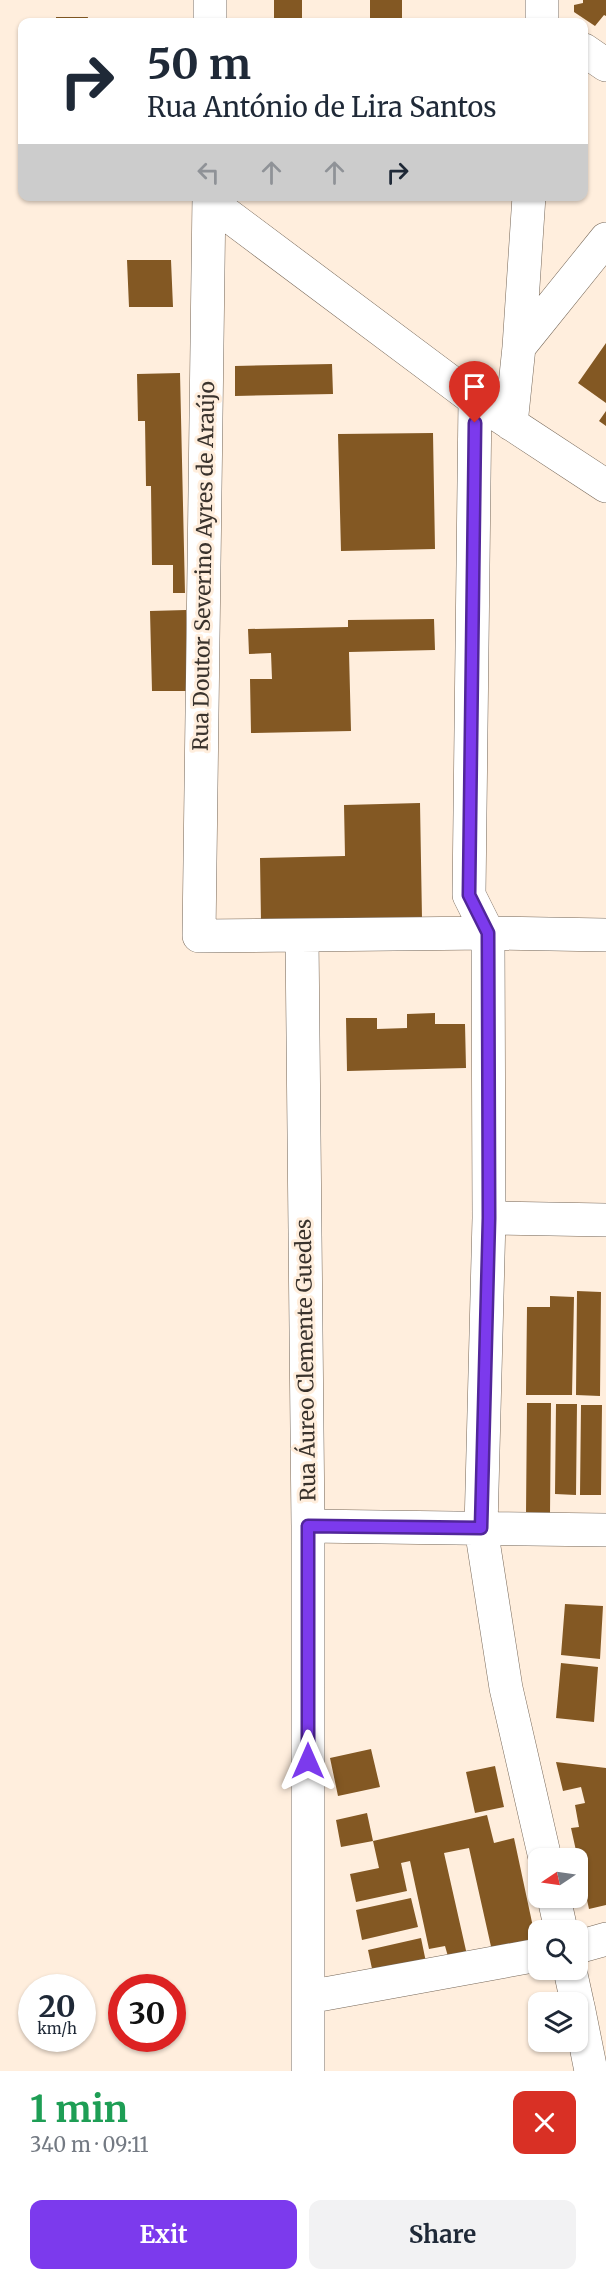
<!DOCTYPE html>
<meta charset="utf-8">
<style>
body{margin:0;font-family:Merriweather,serif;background:#f2f2f3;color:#1f2937;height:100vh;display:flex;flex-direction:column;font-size:22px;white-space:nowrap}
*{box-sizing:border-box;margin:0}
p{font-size:20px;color:#747a83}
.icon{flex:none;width:33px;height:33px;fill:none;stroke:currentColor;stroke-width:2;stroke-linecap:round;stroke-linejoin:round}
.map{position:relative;height:2071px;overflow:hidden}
.side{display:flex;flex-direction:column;background:#fff;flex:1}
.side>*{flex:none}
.banner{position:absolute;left:18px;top:18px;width:570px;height:183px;border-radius:12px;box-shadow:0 2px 4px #0004;background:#fff;color:#1f2937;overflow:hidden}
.needle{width:39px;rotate:257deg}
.tools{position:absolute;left:528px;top:1848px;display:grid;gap:12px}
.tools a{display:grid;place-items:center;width:60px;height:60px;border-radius:12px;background:#fff;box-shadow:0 2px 4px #0004;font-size:30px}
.speed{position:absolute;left:18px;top:1974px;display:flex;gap:12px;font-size:30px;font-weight:700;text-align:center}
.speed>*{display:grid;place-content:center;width:78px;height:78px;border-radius:50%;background:#fff;box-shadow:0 2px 4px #0004;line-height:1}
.speed small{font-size:15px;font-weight:400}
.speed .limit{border:9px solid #d22;background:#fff;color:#111}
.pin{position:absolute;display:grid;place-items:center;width:51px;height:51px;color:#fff;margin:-62px -26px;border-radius:50% 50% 50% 0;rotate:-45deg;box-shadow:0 0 6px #0007}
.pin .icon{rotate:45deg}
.me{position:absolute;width:66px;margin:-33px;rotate:0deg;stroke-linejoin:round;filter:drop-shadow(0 0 4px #0008)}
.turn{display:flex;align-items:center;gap:21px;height:126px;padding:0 30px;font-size:27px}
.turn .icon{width:78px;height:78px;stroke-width:2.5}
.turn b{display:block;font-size:42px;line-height:51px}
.lanes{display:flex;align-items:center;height:57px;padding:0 30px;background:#0003;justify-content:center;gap:30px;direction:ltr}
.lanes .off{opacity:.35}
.round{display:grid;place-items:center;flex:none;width:63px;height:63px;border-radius:12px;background:#f2f2f3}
.head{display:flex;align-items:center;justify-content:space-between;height:102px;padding:0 30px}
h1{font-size:36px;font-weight:700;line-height:45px;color:#1e9e55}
.button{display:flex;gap:12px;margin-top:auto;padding:12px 30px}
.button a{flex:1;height:69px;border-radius:12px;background:#7c3aed;color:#fff;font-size:24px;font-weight:700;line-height:69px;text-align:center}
.button a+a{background:#f2f2f3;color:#1f2937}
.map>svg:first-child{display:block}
.building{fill:#835823}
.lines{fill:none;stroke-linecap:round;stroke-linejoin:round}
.street-casing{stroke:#766758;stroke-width:34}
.street{stroke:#fff;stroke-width:33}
.route-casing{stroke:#51269a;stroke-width:15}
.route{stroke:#7c3aed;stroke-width:10}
.labels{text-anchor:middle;stroke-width:6;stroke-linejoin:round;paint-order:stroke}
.street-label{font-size:21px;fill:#39322c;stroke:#fed}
</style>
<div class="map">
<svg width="606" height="2071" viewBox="0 0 606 2071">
<rect width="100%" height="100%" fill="#fed"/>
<path class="building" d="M274 0H302V22H274Z
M370 0H402V22H370Z
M583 0H606V16L604 15 595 26 574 12V5L583 3Z
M56 17H88L87 22H56Z
M127 260H171L173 307H129Z
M606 343V403L578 383Z
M332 364 333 394 235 396V366Z
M180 373 185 593H173V565H152L151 486H146L145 421H138L137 374Z
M606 411V426L599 421Z
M433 433 435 549 341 551 338 434Z
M186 610 188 691H152L150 611Z
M434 619 435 650 349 652 351 731 251 733 250 679H272L271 653 249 654 248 629 348 627V620Z
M420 803 422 919 261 922 260 858 345 856 344 805Z
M435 1013V1024H465L466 1068 347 1071 346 1018H377V1029L407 1028V1014Z
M577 1291 601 1292 600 1396 576 1395Z
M550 1296 574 1297 572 1395H526L527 1307H550Z
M527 1403H551L550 1514H526Z
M556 1404H577L576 1495 555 1494Z
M581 1405H602L601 1495H580Z
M565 1604 603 1606 600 1659 561 1655Z
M561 1663 598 1667 594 1722 556 1718Z
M371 1749 380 1787 338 1796 330 1758Z
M556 1762 606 1768V1905L589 1909 571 1828 579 1827 575 1805 585 1803 581 1787 563 1791Z
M495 1766 504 1807 475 1813 466 1772Z
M367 1813 373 1841 487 1815 494 1843 514 1838 536 1941 492 1951 469 1848 444 1853 467 1955 449 1960 445 1946 429 1949 410 1861 401 1863 407 1891 356 1902 350 1874 379 1868 373 1841 341 1847 336 1820Z
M411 1898 418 1927 362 1940 356 1910Z
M421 1938 427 1967 374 1978 368 1950Z"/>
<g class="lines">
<g class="street-casing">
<path id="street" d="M210 22V0
M542 22V0
M584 50 606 65
M209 196 199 936 488 933 606 935
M209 201 475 400 606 486
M519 347 606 239
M475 400 469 895 488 933 489 1218 481 1528 506 1688 545 1858
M511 424 519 347 529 196
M302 937 308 1526V2071
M489 1218 606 1220
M308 1526 606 1530
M554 1898 561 1930
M578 1947 606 1939
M570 1970 577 2002
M308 1997 538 1955
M578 2006 591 2071"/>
</g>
<use href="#street" class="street"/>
</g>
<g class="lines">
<g class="route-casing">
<path id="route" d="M308 1761V1526L481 1528 489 1218 488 933 469 895 475 423"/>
</g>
<use href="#route" class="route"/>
</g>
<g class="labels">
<g class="street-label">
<text transform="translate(204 566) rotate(-89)" y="7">Rua Doutor Severino Ayres de Araújo</text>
<text transform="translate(306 1360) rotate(-91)" y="7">Rua Áureo Clemente Guedes</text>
</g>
</g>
</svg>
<div class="tools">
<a><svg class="needle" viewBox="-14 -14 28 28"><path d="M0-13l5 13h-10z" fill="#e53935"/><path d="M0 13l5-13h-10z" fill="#747a83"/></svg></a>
<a><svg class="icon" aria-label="search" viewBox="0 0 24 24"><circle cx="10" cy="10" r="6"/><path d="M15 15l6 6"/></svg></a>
<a><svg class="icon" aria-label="layers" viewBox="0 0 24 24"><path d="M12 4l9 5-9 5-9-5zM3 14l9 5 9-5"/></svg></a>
</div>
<div class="speed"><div>20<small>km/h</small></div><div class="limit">30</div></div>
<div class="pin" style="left:475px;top:423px;background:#d93025"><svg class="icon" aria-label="arrive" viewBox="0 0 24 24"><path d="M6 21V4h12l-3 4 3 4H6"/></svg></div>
<svg class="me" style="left:308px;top:1761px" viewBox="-20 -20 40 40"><path d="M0-17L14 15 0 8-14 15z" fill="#7c3aed" stroke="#fff" stroke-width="4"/></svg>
<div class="banner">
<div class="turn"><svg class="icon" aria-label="right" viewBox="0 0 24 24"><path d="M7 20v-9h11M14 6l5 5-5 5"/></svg><div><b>50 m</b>Rua António de Lira Santos</div></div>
<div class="lanes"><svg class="icon off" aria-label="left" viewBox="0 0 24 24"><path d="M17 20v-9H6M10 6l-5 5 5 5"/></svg><svg class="icon off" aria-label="ahead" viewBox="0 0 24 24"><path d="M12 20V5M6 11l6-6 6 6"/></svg><svg class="icon off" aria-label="ahead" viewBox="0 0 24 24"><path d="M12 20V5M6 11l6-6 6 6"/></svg><svg class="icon" aria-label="right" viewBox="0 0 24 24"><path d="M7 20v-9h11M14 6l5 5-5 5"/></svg></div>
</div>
</div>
<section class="side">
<div class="head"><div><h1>1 min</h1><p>340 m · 09:11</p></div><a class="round" style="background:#d93025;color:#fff"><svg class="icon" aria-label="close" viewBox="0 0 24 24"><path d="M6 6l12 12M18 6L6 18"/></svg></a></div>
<div class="button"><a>Exit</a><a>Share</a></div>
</section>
